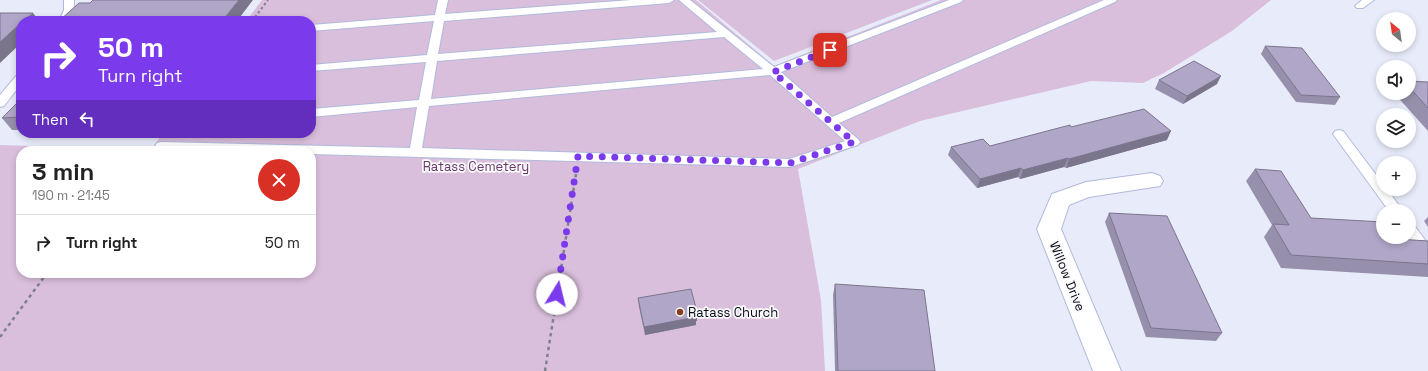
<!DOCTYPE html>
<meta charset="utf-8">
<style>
body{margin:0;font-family:"Space Grotesk",sans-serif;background:#f2f2f2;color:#222;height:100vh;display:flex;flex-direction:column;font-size:15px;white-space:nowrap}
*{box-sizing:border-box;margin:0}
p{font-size:13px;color:#767676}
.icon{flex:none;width:22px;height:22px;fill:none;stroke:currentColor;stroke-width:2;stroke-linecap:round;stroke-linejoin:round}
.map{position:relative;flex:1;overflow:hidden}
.side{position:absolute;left:16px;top:146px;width:300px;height:132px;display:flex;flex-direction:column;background:#fff;border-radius:16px;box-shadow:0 2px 6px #0003}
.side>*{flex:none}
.banner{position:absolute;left:16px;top:16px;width:300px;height:122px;border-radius:16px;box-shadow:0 2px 6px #0003;background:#7c3aed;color:#fff;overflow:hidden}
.needle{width:26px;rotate:331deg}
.tools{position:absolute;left:1376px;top:12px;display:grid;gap:8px}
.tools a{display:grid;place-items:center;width:40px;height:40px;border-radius:50%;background:#fff;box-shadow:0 2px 6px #0003;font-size:20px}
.pin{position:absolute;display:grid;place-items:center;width:34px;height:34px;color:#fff;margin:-17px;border-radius:8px;box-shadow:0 2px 6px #0006}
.me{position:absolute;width:44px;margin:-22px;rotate:9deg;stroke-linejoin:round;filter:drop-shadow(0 0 3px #0008)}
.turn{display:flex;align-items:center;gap:14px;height:84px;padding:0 16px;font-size:18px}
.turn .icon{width:52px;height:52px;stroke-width:2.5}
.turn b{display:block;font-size:28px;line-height:34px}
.then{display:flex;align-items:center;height:38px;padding:0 16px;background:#0003;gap:8px;font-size:15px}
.round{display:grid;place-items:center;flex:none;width:42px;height:42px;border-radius:21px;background:#f2f2f2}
.overview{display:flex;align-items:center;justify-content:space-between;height:68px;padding:0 16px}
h1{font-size:24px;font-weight:700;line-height:30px}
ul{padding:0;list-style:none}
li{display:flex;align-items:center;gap:12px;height:56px;padding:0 16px;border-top:1px solid #e0e0e0}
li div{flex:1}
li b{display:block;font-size:15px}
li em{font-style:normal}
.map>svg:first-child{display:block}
.green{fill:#dabfdc;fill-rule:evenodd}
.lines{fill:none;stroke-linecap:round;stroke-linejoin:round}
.lane-casing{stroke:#b0badc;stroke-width:2}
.street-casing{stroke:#b0badc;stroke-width:2}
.path-far1{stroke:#7e828f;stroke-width:2;stroke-dasharray:2.5 2.5;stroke-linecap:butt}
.path{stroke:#7e828f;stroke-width:2.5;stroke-dasharray:3.5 3.5;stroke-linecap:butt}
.lane{fill:#fff;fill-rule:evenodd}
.street{fill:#fff;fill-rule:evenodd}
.wall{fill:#9790ac}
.shaded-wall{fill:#7b758c}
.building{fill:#b0a7c8;stroke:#7b758c}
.route{stroke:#7c3aed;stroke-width:7;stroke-dasharray:0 12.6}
.poi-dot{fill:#863e20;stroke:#fafafa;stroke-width:1.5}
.labels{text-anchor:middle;stroke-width:3.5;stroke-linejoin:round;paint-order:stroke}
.park-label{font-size:13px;fill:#69396e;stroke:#fafafa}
.street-label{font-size:13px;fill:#090c18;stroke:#fafafa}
.poi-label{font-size:13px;fill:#090c18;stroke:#fafafa;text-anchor:start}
</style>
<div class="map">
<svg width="1428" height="371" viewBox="0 0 1428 371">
<rect width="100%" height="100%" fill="#e8ecfa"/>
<path class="green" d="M262 0H696L774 66 941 0H1271L1232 31 1164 73 1143 83 1091 81 920 121 798 169 821 300 825 371H0V145L151 150 163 133H311V21H246ZM21 151H311V273H21Z
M698 0H932L774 61Z"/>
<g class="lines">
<g class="lane-casing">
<path id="lane" d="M64 0H74V10L69 21H59L64 10Z
M438 0H448L445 14 631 0H674L669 3 444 21 438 54 717 32 679 0H690L774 67 949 0H963L961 2 781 72 832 117 1104 0H1117L1115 2 839 123 858 139 860 142 858 145 790 167 311 154V151L161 150 157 149 155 146 157 143 161 142 410 148 417 107 311 117V109L419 100 426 62 311 71V65L427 55 434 21 311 31V25L435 15ZM724 37 763 69 431 99 437 61ZM770 75 845 141 789 159 422 148 429 106Z
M1362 0H1374L1363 8H1357L1355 6Z
M21 74V84L4 106 0 107V95L17 75Z
M1339 130 1343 131 1383 184V189H1387L1403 211H1389L1333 134 1335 131Z
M1409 224 1414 225 1428 244V260L1423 259 1407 237H1409Z"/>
</g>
<g class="street-casing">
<path id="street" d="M1152 173 1160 176 1163 181 1160 186 1089 197 1069 205 1061 229 1121 371H1093L1037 229 1052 194 1086 182Z"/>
</g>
<path class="path-far1" d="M252 21 268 0"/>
<path class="path" d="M0 337 47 273
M545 371 576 174"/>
<use href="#lane" class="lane"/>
<use href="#street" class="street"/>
</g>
<path class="wall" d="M1265 46 1340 97 1335 105 1296 102 1261 54Z
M1159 80 1217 84 1183 104 1155 89Z
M1409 81 1428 82V131L1394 93H1409Z
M21 99V130H12L2 118Z
M1071 127 1167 140 1066 168 1064 167 1020 179 1018 177 977 188 948 155 951 147 990 146Z
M1255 169 1311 218 1398 239 1428 241V277L1281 268 1264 237 1272 225 1246 181Z
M1109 213 1222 333 1216 341 1146 337 1105 222Z
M1428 217V227L1424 221Z
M835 284 935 371H835L833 295Z
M638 298 697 312V321H696V325L645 335 639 307Z"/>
<path class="shaded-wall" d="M239 0H253L237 21H222Z
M33 13 39 21H24Z
M21 23V43L0 63V42Z
M1221 76 1217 84 1183 104 1187 96Z
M1171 131 1167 140 1066 168 1069 159Z
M1068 158 1064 167 1020 179 1023 170Z
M1021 168 1018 177 977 188 980 179Z
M697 312V321H696V325L645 335 644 327Z"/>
<path class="building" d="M93 0H239L222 21H59L79 3H90Z
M0 13H33L24 21H21V23L0 42Z
M1265 46 1302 48 1340 97 1301 95Z
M1194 61 1221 76 1187 96 1159 80Z
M1409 81 1428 82V108L1409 87Z
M21 99V117L2 118Z
M1144 109 1171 131 1069 159 1068 158 1023 170 1021 168 980 179 951 147 983 139 990 146 1070 125 1071 127Z
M1255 169 1281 171 1311 218 1383 222V237H1397L1398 239 1428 241V264L1291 255 1273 224 1289 225Z
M1109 213 1167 216 1222 333 1151 328Z
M835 284 924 290 935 371H838Z
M691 289 697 312 695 313 696 317 644 327 638 298Z"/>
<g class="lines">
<path class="route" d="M557 294 578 156 790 163 854 142 773 72 830 50"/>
</g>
<circle class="poi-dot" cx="680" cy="312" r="4"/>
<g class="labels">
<g class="park-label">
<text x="476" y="171">Ratass Cemetery</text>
</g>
<g class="street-label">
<text transform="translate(1068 276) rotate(68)" y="5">Willow Drive</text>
</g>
<g class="poi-label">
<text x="688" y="317">Ratass Church</text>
</g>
</g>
</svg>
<div class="tools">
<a><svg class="needle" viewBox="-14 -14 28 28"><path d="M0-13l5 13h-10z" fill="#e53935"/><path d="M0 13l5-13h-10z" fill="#767676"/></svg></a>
<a><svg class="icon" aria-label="sound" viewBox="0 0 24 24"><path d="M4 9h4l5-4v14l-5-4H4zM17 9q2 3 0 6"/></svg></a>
<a><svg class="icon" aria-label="layers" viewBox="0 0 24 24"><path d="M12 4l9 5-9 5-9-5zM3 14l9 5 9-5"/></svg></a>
<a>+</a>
<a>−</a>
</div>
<div class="pin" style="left:830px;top:50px;background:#d93025"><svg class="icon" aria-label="arrive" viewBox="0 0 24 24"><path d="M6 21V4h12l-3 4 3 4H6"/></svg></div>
<svg class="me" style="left:557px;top:294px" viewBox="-20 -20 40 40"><circle r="19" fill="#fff"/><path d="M0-13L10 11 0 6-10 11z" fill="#7c3aed"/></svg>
<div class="banner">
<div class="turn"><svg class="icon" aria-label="right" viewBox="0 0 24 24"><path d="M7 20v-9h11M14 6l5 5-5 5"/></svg><div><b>50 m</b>Turn right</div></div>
<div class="then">Then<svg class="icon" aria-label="left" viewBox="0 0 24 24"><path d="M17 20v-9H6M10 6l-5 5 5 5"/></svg></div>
</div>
<section class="side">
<div class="overview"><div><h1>3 min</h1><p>190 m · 21:45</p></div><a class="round" style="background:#d93025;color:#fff"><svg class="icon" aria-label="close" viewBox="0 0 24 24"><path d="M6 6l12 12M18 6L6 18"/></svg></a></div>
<ul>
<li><svg class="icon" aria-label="right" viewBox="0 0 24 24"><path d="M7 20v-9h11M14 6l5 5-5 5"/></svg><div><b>Turn right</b></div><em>50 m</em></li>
</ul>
</section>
</div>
